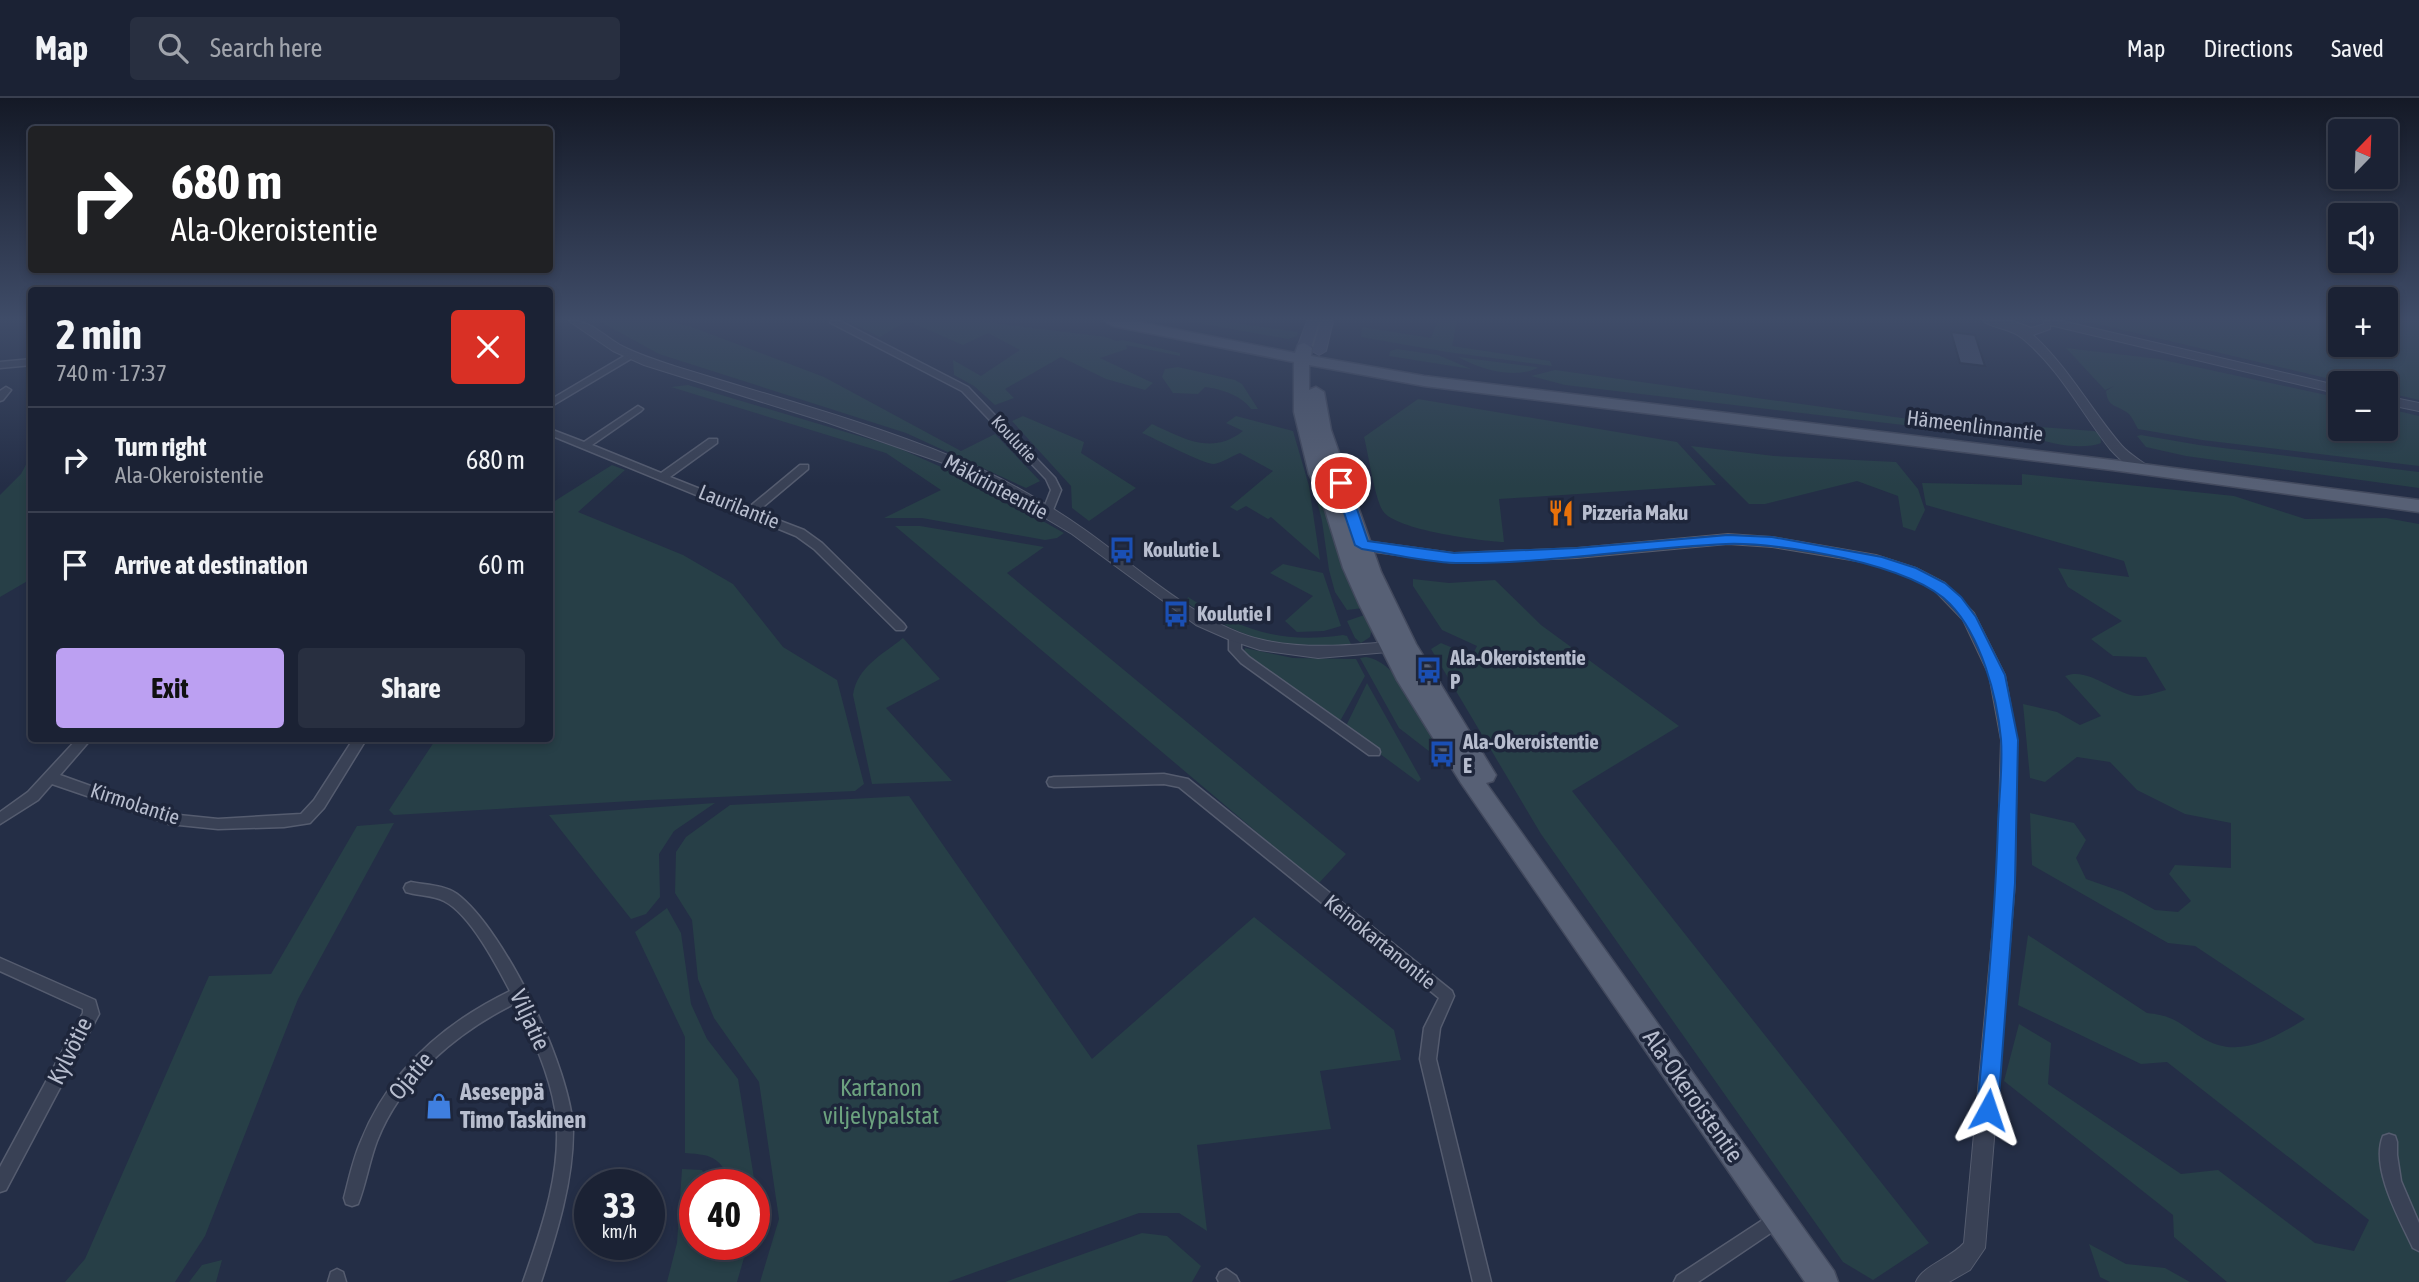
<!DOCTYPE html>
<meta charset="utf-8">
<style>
body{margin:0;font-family:"Asap Condensed",sans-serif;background:#282f40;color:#f1f3f6;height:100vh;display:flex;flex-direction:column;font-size:26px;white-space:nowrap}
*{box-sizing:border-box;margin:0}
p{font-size:23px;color:#a0a4ac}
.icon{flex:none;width:38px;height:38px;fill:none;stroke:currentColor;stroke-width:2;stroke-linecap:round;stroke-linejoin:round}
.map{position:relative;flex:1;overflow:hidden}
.side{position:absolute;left:28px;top:189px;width:525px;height:455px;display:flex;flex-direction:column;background:#1b2234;border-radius:7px;box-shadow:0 4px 10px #0003,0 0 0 2px #393f4f}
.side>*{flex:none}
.top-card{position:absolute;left:28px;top:28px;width:525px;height:147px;border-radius:7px;box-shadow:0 4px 10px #0003,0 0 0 2px #393f4f;background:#202124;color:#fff;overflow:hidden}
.needle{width:46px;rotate:23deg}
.buttons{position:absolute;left:2328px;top:21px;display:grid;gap:14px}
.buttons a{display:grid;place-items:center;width:70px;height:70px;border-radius:7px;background:#1b2234;box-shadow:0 4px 10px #0003,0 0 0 2px #393f4f;font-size:35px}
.speed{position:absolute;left:574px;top:1071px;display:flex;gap:14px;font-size:35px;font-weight:700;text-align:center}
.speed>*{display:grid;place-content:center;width:91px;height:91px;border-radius:50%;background:#1b2234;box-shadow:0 4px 10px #0003,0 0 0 2px #393f4f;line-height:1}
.speed small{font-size:18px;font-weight:400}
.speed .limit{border:10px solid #d22;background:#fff;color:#111}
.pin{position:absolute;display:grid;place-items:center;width:60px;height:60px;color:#fff;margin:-30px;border:4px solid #fff;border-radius:50%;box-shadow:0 2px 7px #0007}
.me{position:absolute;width:77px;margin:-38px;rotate:5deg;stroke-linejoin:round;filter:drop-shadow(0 0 5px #0008)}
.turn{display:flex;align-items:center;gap:24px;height:147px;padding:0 28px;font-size:32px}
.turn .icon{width:91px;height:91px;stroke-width:2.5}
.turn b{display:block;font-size:49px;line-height:60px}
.round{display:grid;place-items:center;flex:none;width:74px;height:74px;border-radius:7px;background:#282f40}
.summary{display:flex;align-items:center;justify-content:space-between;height:119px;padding:0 28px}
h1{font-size:42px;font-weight:700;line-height:52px}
.button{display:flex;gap:14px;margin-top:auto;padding:14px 28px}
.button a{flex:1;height:80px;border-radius:7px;background:#bca0f2;color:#111;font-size:28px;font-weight:700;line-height:80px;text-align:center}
.button a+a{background:#282f40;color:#f1f3f6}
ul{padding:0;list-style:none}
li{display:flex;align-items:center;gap:21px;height:105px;padding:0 28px;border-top:2px solid #393f4f}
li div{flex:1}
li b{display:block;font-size:26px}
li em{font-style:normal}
header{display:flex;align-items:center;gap:42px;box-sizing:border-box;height:98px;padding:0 35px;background:#1b2234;border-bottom:2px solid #393f4f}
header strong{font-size:33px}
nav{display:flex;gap:38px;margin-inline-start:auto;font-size:24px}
.search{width:490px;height:63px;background:#282f40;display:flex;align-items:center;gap:18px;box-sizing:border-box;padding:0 24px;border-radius:7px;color:#a0a4ac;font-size:26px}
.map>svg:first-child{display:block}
.green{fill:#273f47}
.building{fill:#414b66;stroke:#20283d;stroke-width:2}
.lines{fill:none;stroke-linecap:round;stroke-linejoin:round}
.minor-casing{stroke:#555c6f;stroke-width:3}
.tertiary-casing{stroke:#555c6f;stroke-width:2}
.secondary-casing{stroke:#555c6f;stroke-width:2}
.primary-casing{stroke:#434a5e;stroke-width:3}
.minor{fill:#394155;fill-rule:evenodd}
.tertiary{fill:#394155;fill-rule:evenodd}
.secondary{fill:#474f69;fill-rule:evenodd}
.primary{fill:#576075;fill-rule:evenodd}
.route{fill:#1a73e8;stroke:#114b97;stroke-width:2}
.labels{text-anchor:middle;stroke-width:7;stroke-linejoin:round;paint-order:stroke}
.far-street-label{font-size:18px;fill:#b7bdce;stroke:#1e263b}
.street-label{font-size:21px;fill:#b7bdce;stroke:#1e263b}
.poi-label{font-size:21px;font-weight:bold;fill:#b7bdce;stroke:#1e263b;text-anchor:start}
.near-street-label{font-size:24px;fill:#b7bdce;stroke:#1e263b}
.near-park-label{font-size:24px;fill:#6ca27f;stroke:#1e263b}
.near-poi-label{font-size:24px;font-weight:bold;fill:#b7bdce;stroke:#1e263b;text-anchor:start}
</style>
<header>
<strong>Map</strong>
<div class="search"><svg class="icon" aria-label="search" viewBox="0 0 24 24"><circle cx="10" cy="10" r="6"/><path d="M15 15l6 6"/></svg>Search here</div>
<nav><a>Map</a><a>Directions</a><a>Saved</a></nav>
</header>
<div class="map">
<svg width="2419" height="1184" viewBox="0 0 2419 1184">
<rect width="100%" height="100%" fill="#242e46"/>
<path class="green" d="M599 223H665L689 228 824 279 961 353 995 336 1040 383 1026 390 906 335 659 256Z
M847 223H907L880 239Z
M908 223H976L1106 239 1116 243 1123 242 1180 255V258L1126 247 1127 251 1100 260 1153 285 1145 292 1106 281 1061 259 1005 291 1014 300 995 307 974 288 954 277 953 262 981 278 1020 252 988 235 963 247Z
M1186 223H1221L1298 234 1297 238 1288 241Z
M1438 223H1457L1452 248 1550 263 1552 268 1447 254 1361 239 1362 229 1431 240Z
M2085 223H2340V247H2385V223H2419V302L2385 294V285H2347Z
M2066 250 2159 261 2340 300V331H2385V310L2419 318V368L2202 342 2138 331C2135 326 2132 319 2129 316 2117 306 2108 311 2106 293L2114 288 2105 292Z
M1397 251 1438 257 1471 271 1389 258 1390 253Z
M1458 259 1536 269 1538 270C1513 281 1482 272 1458 259Z
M1178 269 1235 282 1242 286 1258 311H1251C1241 297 1221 291 1205 289L1198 296 1173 295 1162 279 1165 271Z
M1555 272 1909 321 1953 326 2006 327 2020 331 2014 340 1565 287 1531 278Z
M688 287 896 349 966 380 1064 435 1057 440 1045 442 922 420H884L941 392 886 355 671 289Z
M1418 301 1677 344 1716 387 1499 401 1504 444C1481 443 1395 432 1383 413 1375 402 1368 354 1364 339Z
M1023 318 1084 344 1081 355 1136 390 1089 423 1072 410 1071 388 1012 323Z
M1236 318 1293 333 1309 388 1320 462 1271 419 1268 421 1246 408 1237 413 1230 409 1273 373 1240 355C1232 358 1222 365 1214 366 1203 366 1156 341 1142 335L1152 326C1183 340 1211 358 1243 333L1226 325Z
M2040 329 2094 333 2100 335 2101 345C2084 352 2043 347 2029 335L2031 330Z
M2141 337 2199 347 2419 374V390L2186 358 2146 349 2137 338Z
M1691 348 1774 358 1896 364 1918 391 1925 412 1915 433 1903 429 1898 398 1857 383 1765 406H1749Z
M31 357V481L0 499V397L21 376Z
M612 367 625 372 578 414 683 457 733 486 783 549 837 582 864 686 855 693 649 702 394 717 389 712 436 641 550 640V406Z
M2022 376 2234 398 2305 421 2386 420 2419 426V1184H2227L2174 1139 2173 1117 2004 983 2019 926 2051 945 2048 986 2181 1076 2218 1072 2315 1145 2354 1153 2369 1122 2167 964 2141 966 2018 907 2028 837 2147 915C2178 918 2181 928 2206 942 2241 961 2275 939 2305 921L2195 848 2168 845 2032 767 2030 715 2074 725 2086 742 2076 760 2086 781 2123 794 2155 812 2178 814 2191 803 2169 776 2175 767 2231 770V725L2185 716 2137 692 2110 664 2077 659 2045 684 2030 680 2023 606 2057 614 2080 627 2101 618 2065 578C2089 568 2115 597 2138 598 2147 598 2158 594 2166 592L2146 559 2113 558 2091 541 2122 523 2068 489 2058 470 2129 479 2124 463 1926 407 1922 385 2022 387Z
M1313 387C1328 399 1354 487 1363 510L1347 512 1335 494 1329 472 1322 423Z
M895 428H920L1044 449 1007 475 1346 756 1318 786Z
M1283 466 1323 475 1341 528 1324 533 1297 534 1285 523 1313 498 1270 475Z
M1413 481 1449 485 1495 482 1541 527 1679 628 1572 693 1929 1145 1873 1182 1843 1164 1541 736 1431 551 1441 545 1472 558 1477 548 1442 532 1413 488Z
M1188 499C1240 532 1281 546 1343 537L1347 538 1352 548C1336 549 1319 551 1303 550 1261 547 1220 527 1186 504Z
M1367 516 1372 531 1370 539 1361 545 1355 540 1347 523Z
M903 540 940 581 886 610 952 683 872 686 853 597C857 569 882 557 903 540Z
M1245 550 1293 560 1356 561 1365 578 1339 625 1248 561 1244 555Z
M1366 559C1404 565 1426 632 1443 664L1399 630 1360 560Z
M1367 585 1421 681 1418 684 1345 630Z
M909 698 1092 961 1254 819 1394 932 1401 962 1320 973 1331 1031 1197 1047 1207 1133 1179 1115H1139L948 1184H760L779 1121 759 984 714 920 698 881 692 822 675 795 676 754 686 739 730 707Z
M715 705 674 733 659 756 660 799 646 816 631 821 549 717Z
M394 725 298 901 205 1138 175 1184H65L85 1161 209 878 271 876 357 728Z
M667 810 681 835 691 906 707 941 738 981 757 1099H754V1087H733C719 1060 716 1057 685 1055V939L635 834Z
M682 1071 702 1072 710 1087H695V1146H748L737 1184H667L677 1145Z
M1142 1135 1167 1138 1201 1168 1192 1184H1005Z
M2089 1146 2126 1166 2165 1170 2190 1184H2110L2100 1179Z
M222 1162 216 1184H189L202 1167Z"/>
<path class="building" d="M1951 234 1975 237 1985 268 1960 265Z"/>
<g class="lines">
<g class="minor-casing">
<path id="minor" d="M830 223H840L968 289 1055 380 1061 392 1051 417H1043L1042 415 1051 392 1046 381 962 293 831 225Z
M631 254 636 257 634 259 550 309V302Z
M32 261V267L0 270V264Z
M6 289 11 292 3 302 0 303V293Z
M638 308 643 311 641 313 592 347 661 375 709 341H717V345L670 379 748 410 800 367H808V371L757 414 804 432 822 445 904 526 906 529 904 532H896L814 451 796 438 550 337V331L584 344Z
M1235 534 1241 538V551L1249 559 1379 651 1380 654 1379 657H1369L1241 565 1229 552V538Z
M78 640H92L60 677 169 716 218 721 301 716 314 702 354 640H367L324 710 310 725 284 729 218 731 169 726 52 686 38 702 0 726V714L28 694Z
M1164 676 1188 681 1452 893 1454 898 1440 930 1436 961 1491 1184H1473L1420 961 1424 930 1439 900 1179 689 1164 686 1054 689 1049 688 1047 684 1049 680 1054 679Z
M411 784C426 787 445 787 457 796 505 832 572 973 573 1033 573 1084 557 1135 541 1184H523C542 1130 564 1068 555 1011 549 974 532 938 516 905 457 934 402 980 377 1043 369 1064 366 1086 358 1106L352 1108 346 1106 344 1100C349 1081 353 1061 361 1043 389 973 444 925 510 893 497 868 470 816 444 803 433 797 418 798 406 794L404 790 406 786Z
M0 860 95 902 99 916 6 1092 0 1094V1069L83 915V911L0 873Z
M2389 1036 2395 1038 2397 1044V1057L2401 1083 2419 1125V1153L2413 1150C2400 1122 2370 1070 2383 1038Z
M1778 1112 1784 1114 1786 1120 1784 1126 1698 1184H1674L1677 1178Z
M337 1171 343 1174 346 1184H328L331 1174Z
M1226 1171 1236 1178 1239 1184H1219L1217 1180 1220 1174Z"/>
</g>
<g class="tertiary-casing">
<path id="tertiary" d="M569 223C589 221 603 237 620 247 637 256 656 262 674 268 767 297 866 323 955 360 1000 378 1045 404 1085 432 1136 468 1202 529 1263 542 1309 552 1354 547 1400 543L1408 548 1400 553 1318 560 1260 552 1230 542 1196 527 1072 436 1000 393 946 366 826 324 644 267 613 253Z
M1983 223H2013L2031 230 2045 226 2043 223H2062L2340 288V296L2050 227V231L2033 237C2069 270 2091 312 2122 348 2131 358 2143 363 2152 372L2145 376C2131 372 2120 362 2110 351 2081 314 2059 270 2022 240 2010 230 1994 231 1983 223Z
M2385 298 2419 305V313L2385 306Z
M1728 436 1772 439 1876 457 1916 470 1945 485 1974 515 2005 577 2017 642 2015 785 1985 1150 1970 1172 1949 1184H1916C1922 1168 1951 1160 1964 1145L1997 785 2001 642 1989 577 1963 522 1935 493 1906 476 1875 466 1772 449 1728 446 1577 460 1454 465 1352 451 1345 446 1352 441 1454 455 1577 450Z"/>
</g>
<g class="secondary-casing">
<path id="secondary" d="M1307 223H1319L1311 250 1304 254 1297 250Z
M1321 223H1333L1326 253 1319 257 1312 253Z"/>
</g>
<g class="primary-casing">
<path id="primary" d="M1105 223H1134L1295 255 1298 247 1304 245 1312 250 1311 258 1424 278 2112 362 2419 402V414L2112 372 1424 288 1309 267V292L1316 289 1324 294 1331 332 1381 474 1416 546 1496 677 1493 683 1486 685 1834 1173 1838 1184H1805L1461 685 1397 582 1359 506 1343 470 1321 399 1309 376 1294 314V264L1113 228Z"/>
</g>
<use href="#minor" class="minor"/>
<use href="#tertiary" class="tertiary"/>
<use href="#secondary" class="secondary"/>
<use href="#primary" class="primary"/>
</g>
<linearGradient id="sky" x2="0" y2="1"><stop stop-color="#141926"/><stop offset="0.57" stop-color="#3f4c68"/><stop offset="1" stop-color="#3f4c68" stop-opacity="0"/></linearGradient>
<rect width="2419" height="388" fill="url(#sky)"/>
<path class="route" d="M1341 381 1348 385 1368 443 1454 455 1577 450 1728 437 1772 439 1882 459 1916 470 1945 485 1961 499 1976 519 2005 577 2018 642 2015 785 1998 1012 1995 1019 1988 1022 1981 1019 1977 1012C1986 917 1995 821 1998 726 1999 698 2003 669 2001 641 1997 598 1981 538 1950 506 1912 466 1781 444 1726 446 1636 450 1547 466 1456 465 1425 464 1392 456 1362 451L1355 447 1334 385Z"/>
<defs>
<g id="restaurant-bare" transform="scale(2.1)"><path d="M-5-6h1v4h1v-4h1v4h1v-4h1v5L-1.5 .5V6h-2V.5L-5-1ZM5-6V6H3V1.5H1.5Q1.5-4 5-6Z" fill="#e8710a" stroke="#1e263b" stroke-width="2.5" paint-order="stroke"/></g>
<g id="bus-bare" transform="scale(2.1)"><path d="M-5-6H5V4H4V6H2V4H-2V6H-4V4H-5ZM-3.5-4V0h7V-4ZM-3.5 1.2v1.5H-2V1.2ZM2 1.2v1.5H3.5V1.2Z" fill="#1a4fb4" stroke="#1e263b" stroke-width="2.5" paint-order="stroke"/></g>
<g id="shop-bare" transform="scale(2.1)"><path d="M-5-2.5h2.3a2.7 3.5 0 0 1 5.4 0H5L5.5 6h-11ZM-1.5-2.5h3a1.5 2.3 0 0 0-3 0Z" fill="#3f7fe0" stroke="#1e263b" stroke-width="2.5" paint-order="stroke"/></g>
</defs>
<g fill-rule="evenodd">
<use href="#restaurant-bare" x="1561" y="415"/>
<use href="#bus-bare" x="1122" y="452"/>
<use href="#bus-bare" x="1176" y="516"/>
<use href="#bus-bare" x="1429" y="572"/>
<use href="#bus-bare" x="1442" y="656"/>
<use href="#shop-bare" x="439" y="1008"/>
</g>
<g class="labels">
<g class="far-street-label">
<text transform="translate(1014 341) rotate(47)" y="6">Koulutie</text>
</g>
<g class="street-label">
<text transform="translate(1975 328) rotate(7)" y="7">Hämeenlinnantie</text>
<text transform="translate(996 389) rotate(28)" y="7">Mäkirinteentie</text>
<text transform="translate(739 409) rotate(22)" y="7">Laurilantie</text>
<text transform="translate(135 706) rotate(18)" y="7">Kirmolantie</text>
<text transform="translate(1380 844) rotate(39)" y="7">Keinokartanontie</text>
</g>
<g class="poi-label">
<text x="1582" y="422">Pizzeria Maku</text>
<text x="1143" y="459">Koulutie L</text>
<text x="1197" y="523">Koulutie I</text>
<text x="1450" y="567">Ala-Okeroistentie<tspan x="1450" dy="24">P</tspan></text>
<text x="1463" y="651">Ala-Okeroistentie<tspan x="1463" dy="24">E</tspan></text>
</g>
<g class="near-street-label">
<text transform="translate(530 922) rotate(65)" y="8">Viljatie</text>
<text transform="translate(70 953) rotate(-64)" y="8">Kylvötie</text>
<text transform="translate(411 978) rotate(-50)" y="8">Ojatie</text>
<text transform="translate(1693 998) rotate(55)" y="8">Ala-Okeroistentie</text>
</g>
<g class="near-park-label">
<text x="881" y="998">Kartanon<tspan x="881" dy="28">viljelypalstat</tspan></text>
</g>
<g class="near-poi-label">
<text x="460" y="1002">Aseseppä<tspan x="460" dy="28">Timo Taskinen</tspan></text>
</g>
</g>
</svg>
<div class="buttons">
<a><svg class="needle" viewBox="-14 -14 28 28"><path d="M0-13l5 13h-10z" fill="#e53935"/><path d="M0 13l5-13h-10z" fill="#a0a4ac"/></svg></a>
<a><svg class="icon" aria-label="sound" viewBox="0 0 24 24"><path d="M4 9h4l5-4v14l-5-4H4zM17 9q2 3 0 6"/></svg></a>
<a>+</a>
<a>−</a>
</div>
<div class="speed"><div>33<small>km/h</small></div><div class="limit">40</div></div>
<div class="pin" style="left:1341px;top:385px;background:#d93025"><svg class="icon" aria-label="arrive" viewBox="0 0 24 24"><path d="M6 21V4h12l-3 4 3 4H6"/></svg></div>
<svg class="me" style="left:1988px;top:1012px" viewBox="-20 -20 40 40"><path d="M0-17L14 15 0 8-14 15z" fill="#1a73e8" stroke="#fff" stroke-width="4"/></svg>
<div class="top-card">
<div class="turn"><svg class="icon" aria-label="right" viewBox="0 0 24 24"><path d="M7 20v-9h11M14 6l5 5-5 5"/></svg><div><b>680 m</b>Ala-Okeroistentie</div></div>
</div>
<section class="side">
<div class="summary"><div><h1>2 min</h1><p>740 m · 17:37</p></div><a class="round" style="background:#d93025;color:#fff"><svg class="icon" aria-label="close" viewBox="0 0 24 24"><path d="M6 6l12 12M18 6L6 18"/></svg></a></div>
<ul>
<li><svg class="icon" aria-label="right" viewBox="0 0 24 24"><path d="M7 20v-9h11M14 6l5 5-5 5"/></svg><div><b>Turn right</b><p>Ala-Okeroistentie</p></div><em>680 m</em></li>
<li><svg class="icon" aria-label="arrive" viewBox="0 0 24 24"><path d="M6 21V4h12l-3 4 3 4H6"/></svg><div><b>Arrive at destination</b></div><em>60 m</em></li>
</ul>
<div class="button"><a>Exit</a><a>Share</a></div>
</section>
</div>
